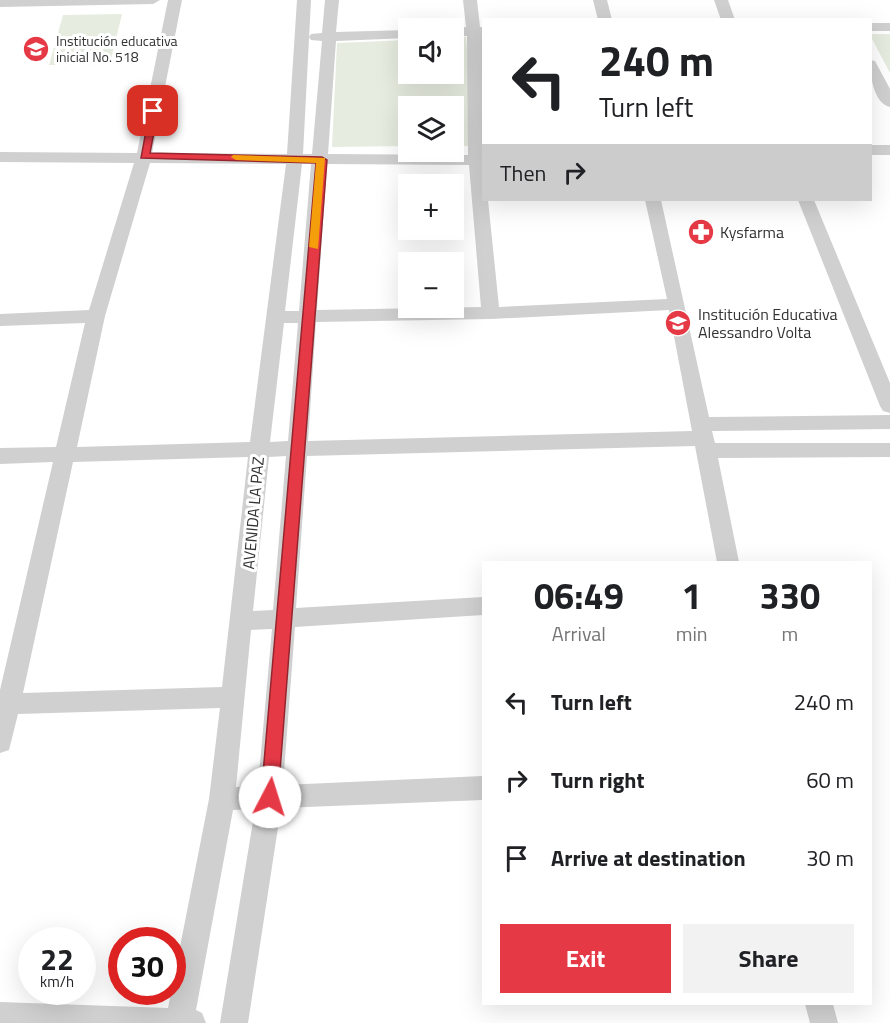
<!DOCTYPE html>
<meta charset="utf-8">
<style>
body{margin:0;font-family:"Titillium Web",sans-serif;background:#f2f2f2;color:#202124;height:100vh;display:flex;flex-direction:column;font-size:22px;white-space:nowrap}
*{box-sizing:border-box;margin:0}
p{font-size:20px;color:#757577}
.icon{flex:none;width:33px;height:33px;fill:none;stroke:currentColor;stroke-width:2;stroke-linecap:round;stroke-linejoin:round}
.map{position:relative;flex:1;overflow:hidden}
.sheet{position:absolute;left:482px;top:561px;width:390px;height:444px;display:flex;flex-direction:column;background:#fff;border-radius:0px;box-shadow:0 6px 24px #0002}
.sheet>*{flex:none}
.top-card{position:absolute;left:482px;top:18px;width:390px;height:183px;border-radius:0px;box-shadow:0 6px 24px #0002;background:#fff;color:#202124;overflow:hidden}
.fabs{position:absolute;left:398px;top:18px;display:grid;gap:12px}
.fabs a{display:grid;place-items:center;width:66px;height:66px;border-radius:0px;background:#fff;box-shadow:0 6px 24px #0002;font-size:30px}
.speed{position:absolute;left:18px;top:927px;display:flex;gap:12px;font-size:30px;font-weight:700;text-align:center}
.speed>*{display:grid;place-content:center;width:78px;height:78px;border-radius:50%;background:#fff;box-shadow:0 6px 24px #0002;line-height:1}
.speed small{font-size:15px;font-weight:400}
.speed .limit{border:9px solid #d22;background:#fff;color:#111}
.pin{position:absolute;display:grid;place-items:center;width:51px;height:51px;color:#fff;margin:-26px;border-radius:12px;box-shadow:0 3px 9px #0006}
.me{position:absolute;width:66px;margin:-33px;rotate:5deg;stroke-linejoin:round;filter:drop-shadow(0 0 4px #0008)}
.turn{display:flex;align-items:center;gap:21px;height:126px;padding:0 18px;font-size:27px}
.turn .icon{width:78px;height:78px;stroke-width:2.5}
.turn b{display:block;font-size:42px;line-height:51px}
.then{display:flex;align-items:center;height:57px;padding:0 18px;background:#0003;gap:12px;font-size:22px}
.eta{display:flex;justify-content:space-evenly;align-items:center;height:102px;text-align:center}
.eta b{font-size:36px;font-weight:700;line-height:42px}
.cta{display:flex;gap:12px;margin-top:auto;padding:12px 18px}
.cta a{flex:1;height:69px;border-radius:0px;background:#e63946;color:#fff;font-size:24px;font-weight:700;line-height:69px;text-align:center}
.cta a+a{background:#f2f2f2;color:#202124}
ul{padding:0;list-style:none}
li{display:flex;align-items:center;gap:18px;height:78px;padding:0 18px}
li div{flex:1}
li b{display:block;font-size:22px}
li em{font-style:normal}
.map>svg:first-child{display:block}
.green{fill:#e6ecdf}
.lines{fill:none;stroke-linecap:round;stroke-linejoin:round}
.street{fill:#d0d0d0;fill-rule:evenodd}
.route{fill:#e63946;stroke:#96252e;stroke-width:1.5}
.slow{fill:#f59e0b}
.labels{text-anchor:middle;stroke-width:6;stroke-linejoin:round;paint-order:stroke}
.far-poi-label{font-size:14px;fill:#333;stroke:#fff;text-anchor:start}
.poi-label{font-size:16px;fill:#333;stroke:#fff;text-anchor:start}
.street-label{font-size:16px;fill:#333;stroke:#fff}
</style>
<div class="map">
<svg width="890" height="1023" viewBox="0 0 890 1023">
<rect width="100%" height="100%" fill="#fff"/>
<path class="green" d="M122 14 110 64 49 65 63 15Z
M870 34H890V73L870 35Z
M466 37 475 146H453V106H408V146L332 147 337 43 408 40V74H453V38Z"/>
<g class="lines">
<path class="street" d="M0 0H160L153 4 0 7Z
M168 0H182L152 153 287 154 297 0H311L303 154H312L322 41 311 40 309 37 311 34 322 33 325 0H339L336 32 408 30V38L336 41 328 154 468 155 467 36H453V28H450L466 27 463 0H477L480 27H483V200H488L499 307 667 299 645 200H661L709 417 890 415V429L712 431 715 443H890V457L718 458 739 562H717L695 446 307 456 296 608 483 597V615L295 627 283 785 483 776V800L281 808 248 1023H220L255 809 233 810 196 1010 202 1013 206 1023H0V1002L168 1008 209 799 220 708 18 714 9 750 0 753V690L53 462 0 464V448L56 447 85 323 0 326V314L89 310 134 163 0 162V152L137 153ZM150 163 286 164 250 442 77 447 105 316ZM302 164H311L299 311H285ZM327 164 469 165 481 307 317 310ZM669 310 692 431 308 441 316 322 491 319ZM284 323H298L288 441 270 442ZM286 456 273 610 253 611 269 457ZM248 457 222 687 23 693 73 462ZM272 629 258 786 236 787 251 630Z
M593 0H607L612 20H598Z
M714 0H728L735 20H721Z
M870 23H890V31H870Z
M870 60 875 61 890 89V107C873 103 870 74 870 60Z
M870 145H890V155H870Z
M798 200H814L890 383V413L883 411 880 406Z
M805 1004H833L838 1023H810Z"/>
</g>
<path class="route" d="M150 109 158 111 150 153 322 157 327 160 278 797 275 802 270 804 264 802 261 797 316 163 141 158Z"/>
<path class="slow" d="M233 155 325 158 318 249 309 247 316 163 236 160 231 157Z"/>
<defs>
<g id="school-disc" transform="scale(1.35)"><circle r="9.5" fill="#e63946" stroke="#fff"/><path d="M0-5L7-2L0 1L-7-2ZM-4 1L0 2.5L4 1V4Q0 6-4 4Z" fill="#fff"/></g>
<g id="pharmacy-disc" transform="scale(1.35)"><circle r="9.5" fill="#e63946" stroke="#fff"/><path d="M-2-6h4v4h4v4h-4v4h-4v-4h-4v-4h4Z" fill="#fff"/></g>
</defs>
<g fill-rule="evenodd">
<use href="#school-disc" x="36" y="49"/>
<use href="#pharmacy-disc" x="701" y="232"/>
<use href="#school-disc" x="678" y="323"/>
</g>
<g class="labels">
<g class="far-poi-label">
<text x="56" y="46">Institución educativa<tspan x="56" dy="16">inicial No. 518</tspan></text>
</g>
<g class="poi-label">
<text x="720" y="238">Kysfarma</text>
<text x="698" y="320">Institución Educativa<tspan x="698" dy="18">Alessandro Volta</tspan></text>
</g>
<g class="street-label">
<text transform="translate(253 513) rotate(-85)" y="6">AVENIDA LA PAZ</text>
</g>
</g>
</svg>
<div class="fabs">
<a><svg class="icon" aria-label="sound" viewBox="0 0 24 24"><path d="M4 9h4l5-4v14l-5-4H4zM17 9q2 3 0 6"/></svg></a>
<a><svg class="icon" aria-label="layers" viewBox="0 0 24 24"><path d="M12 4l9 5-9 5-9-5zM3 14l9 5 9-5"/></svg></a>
<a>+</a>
<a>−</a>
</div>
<div class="speed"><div>22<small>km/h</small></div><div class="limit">30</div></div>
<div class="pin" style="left:153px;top:111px;background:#d93025"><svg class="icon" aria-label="arrive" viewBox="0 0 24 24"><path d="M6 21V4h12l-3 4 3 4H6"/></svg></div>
<svg class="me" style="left:270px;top:797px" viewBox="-20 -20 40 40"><circle r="19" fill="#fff"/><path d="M0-13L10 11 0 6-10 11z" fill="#e63946"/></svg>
<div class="top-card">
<div class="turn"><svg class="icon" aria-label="left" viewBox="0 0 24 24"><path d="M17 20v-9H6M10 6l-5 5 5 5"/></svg><div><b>240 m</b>Turn left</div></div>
<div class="then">Then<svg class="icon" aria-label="right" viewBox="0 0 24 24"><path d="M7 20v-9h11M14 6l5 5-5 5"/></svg></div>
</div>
<section class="sheet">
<div class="eta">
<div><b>06:49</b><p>Arrival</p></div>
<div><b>1</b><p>min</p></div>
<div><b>330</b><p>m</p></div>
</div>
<ul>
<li><svg class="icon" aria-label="left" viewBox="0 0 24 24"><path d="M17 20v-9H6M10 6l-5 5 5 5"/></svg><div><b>Turn left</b></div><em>240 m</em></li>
<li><svg class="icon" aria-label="right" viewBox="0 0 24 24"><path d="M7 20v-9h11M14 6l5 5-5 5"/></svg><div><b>Turn right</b></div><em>60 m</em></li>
<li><svg class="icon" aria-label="arrive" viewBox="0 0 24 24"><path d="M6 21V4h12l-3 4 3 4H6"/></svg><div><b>Arrive at destination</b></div><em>30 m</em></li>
</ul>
<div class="cta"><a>Exit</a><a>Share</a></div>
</section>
</div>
